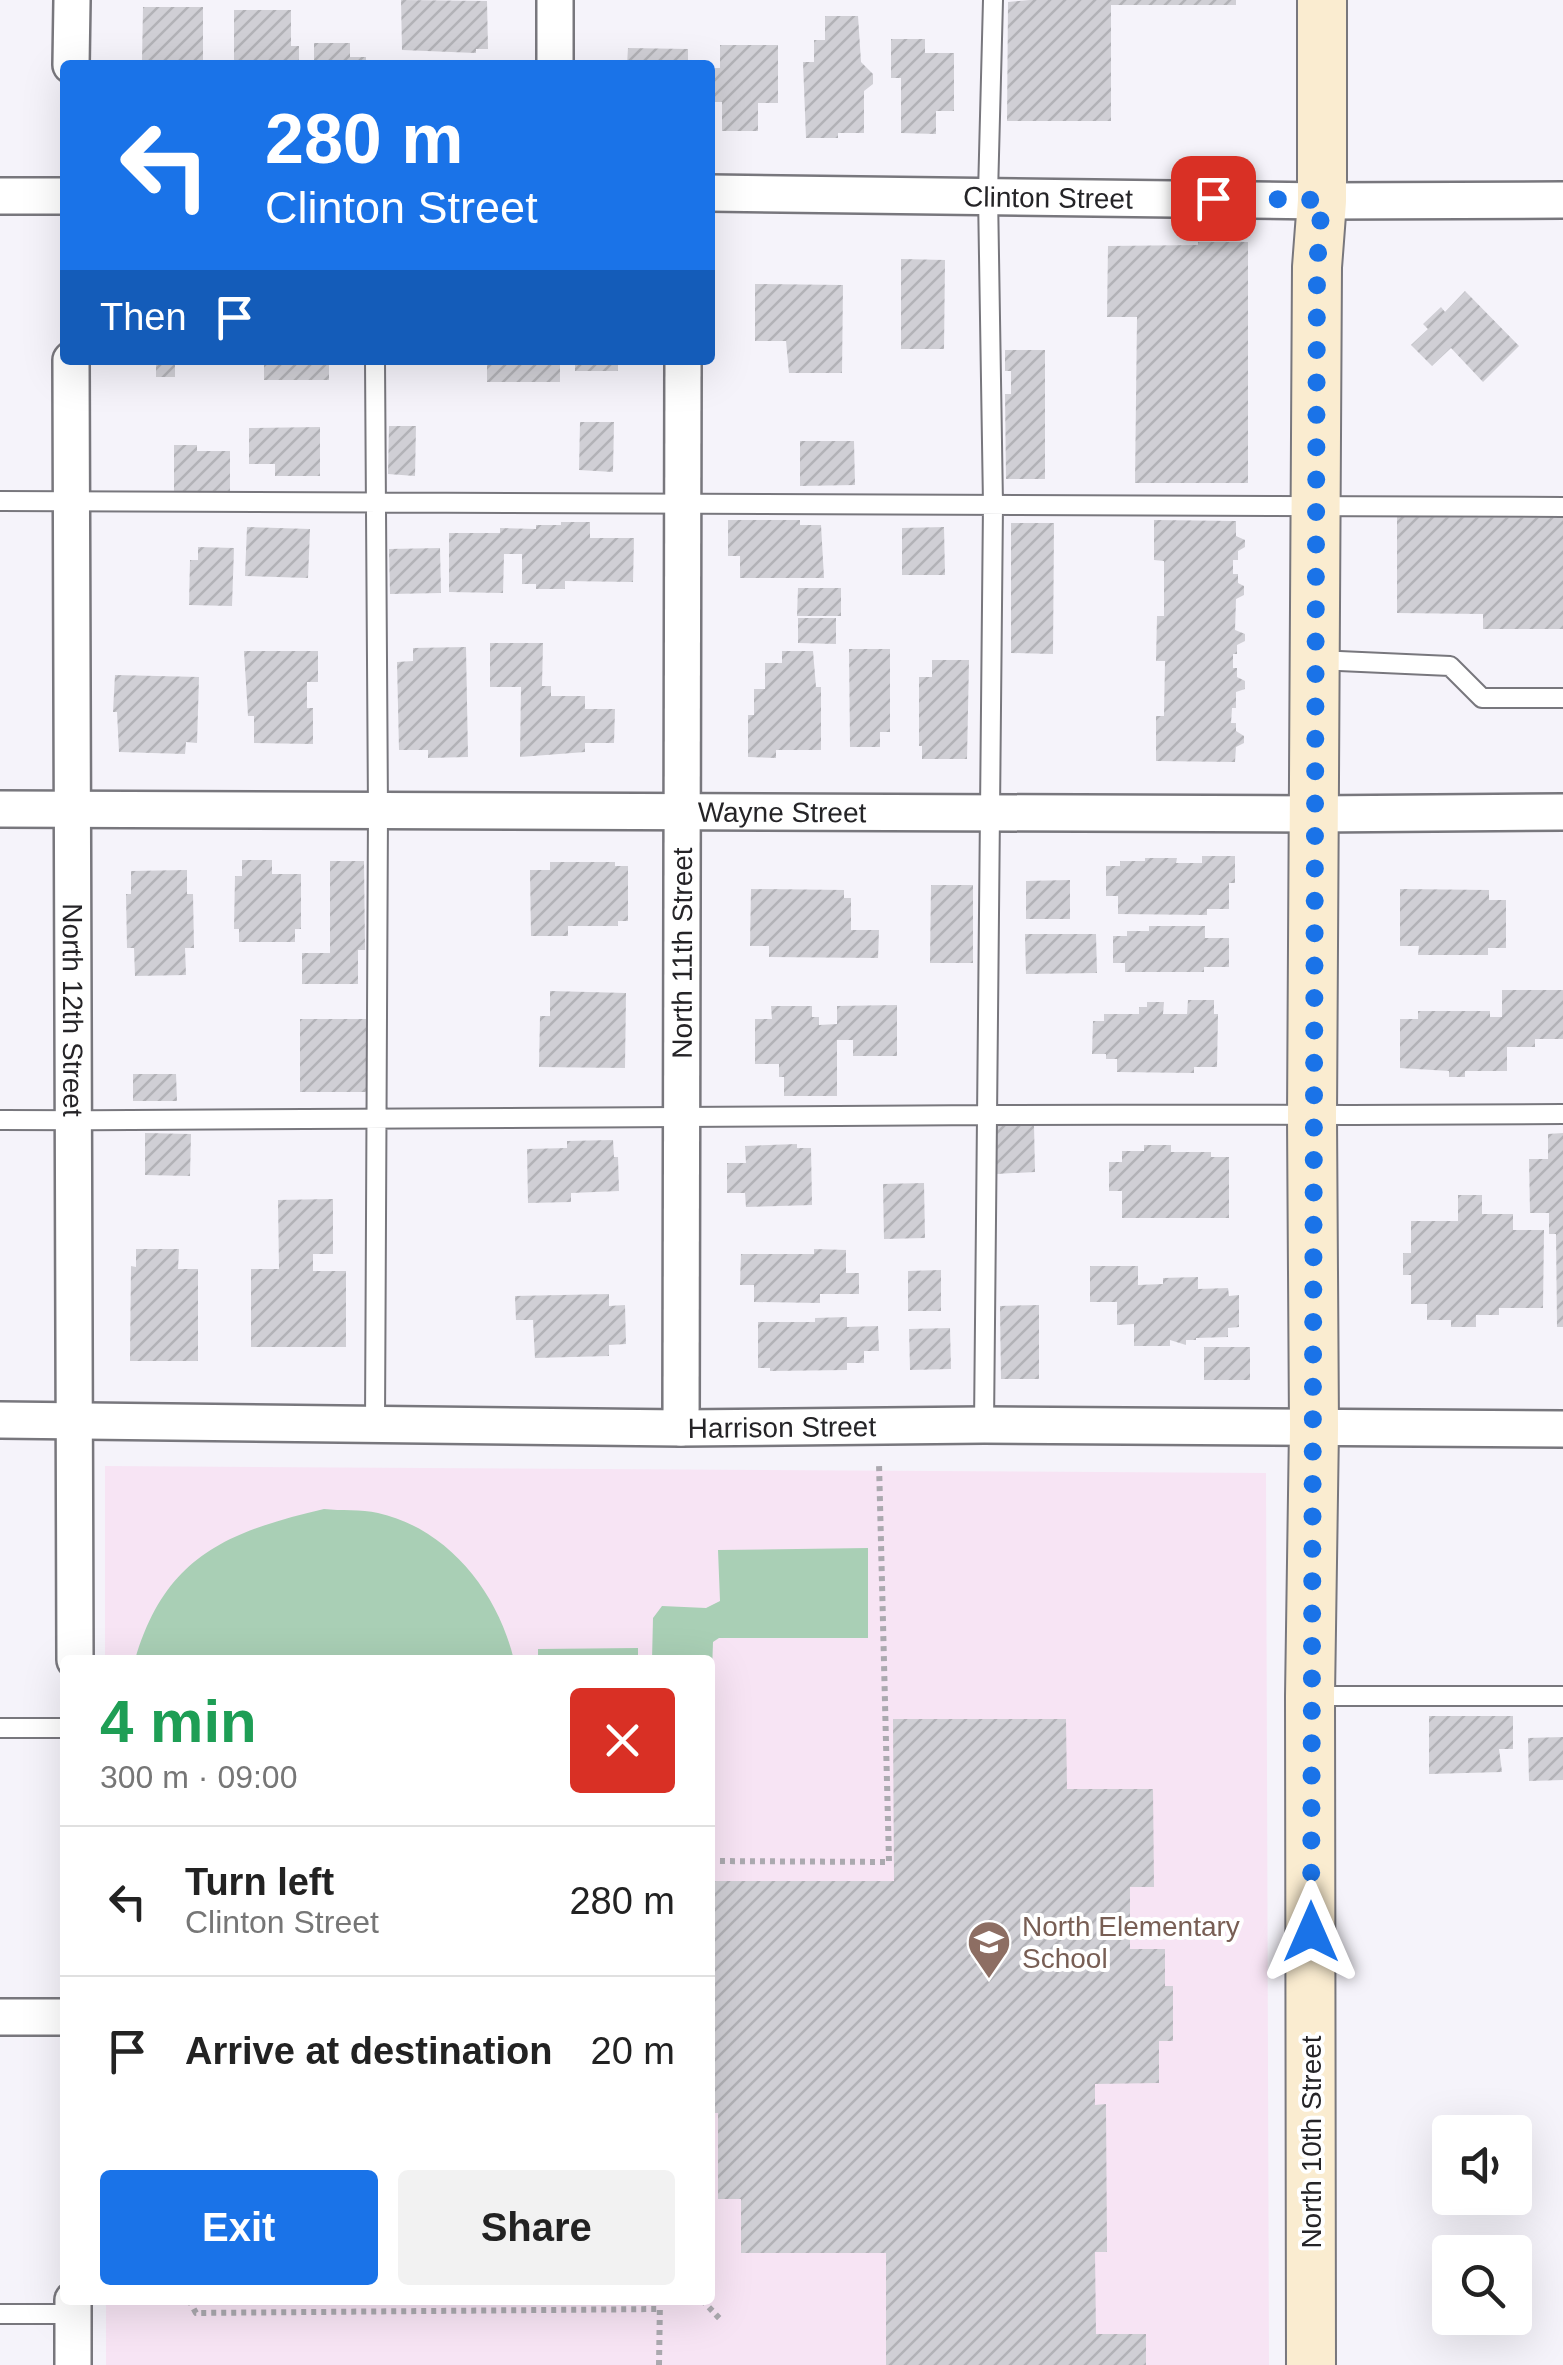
<!DOCTYPE html>
<meta charset="utf-8">
<style>
body{margin:0;font-family:Arial,sans-serif;background:#f2f2f2;color:#222;height:100vh;display:flex;flex-direction:column;font-size:38px;white-space:nowrap}
*{box-sizing:border-box;margin:0}
p{font-size:32px;color:#767676}
.icon{flex:none;width:55px;height:55px;fill:none;stroke:currentColor;stroke-width:2;stroke-linecap:round;stroke-linejoin:round}
.map{position:relative;flex:1;overflow:hidden}
.details{position:absolute;left:60px;top:1655px;width:655px;height:650px;display:flex;flex-direction:column;background:#fff;border-radius:10px;box-shadow:0 10px 40px #0002}
.details>*{flex:none}
.hud{position:absolute;left:60px;top:60px;width:655px;height:305px;border-radius:10px;box-shadow:0 10px 40px #0002;background:#1a73e8;color:#fff;overflow:hidden}
.fabs{position:absolute;left:1432px;top:2115px;display:grid;gap:20px}
.fabs a{display:grid;place-items:center;width:100px;height:100px;border-radius:10px;background:#fff;box-shadow:0 10px 40px #0002;font-size:50px}
.pin{position:absolute;display:grid;place-items:center;width:85px;height:85px;color:#fff;margin:-42px;border-radius:20px;box-shadow:0 5px 15px #0006}
.me{position:absolute;width:110px;margin:-55px;rotate:0deg;stroke-linejoin:round;filter:drop-shadow(0 0 8px #0008)}
.turn{display:flex;align-items:center;gap:35px;height:210px;padding:0 40px;font-size:45px}
.turn .icon{width:130px;height:130px;stroke-width:2.5}
.turn b{display:block;font-size:70px;line-height:85px}
.then{display:flex;align-items:center;height:95px;padding:0 40px;background:#0003;gap:20px;font-size:38px}
.round{display:grid;place-items:center;flex:none;width:105px;height:105px;border-radius:10px;background:#f2f2f2}
.summary{display:flex;align-items:center;justify-content:space-between;height:170px;padding:0 40px}
h1{font-size:60px;font-weight:600;line-height:75px;color:#1e9e55}
.action{display:flex;gap:20px;margin-top:auto;padding:20px 40px}
.action a{flex:1;height:115px;border-radius:10px;background:#1a73e8;color:#fff;font-size:40px;font-weight:600;line-height:115px;text-align:center}
.action a+a{background:#f2f2f2;color:#222}
ul{padding:0;list-style:none}
li{display:flex;align-items:center;gap:30px;height:150px;padding:0 40px;border-top:2px solid #e0e0e0}
li div{flex:1}
li b{display:block;font-size:38px}
li em{font-style:normal}
.map>svg:first-child{display:block}
.education{fill:#f7e4f4}
.park{fill:#a9cfb5}
.building{fill:url(#building-hatch)}
.lines{fill:none;stroke-linecap:round;stroke-linejoin:round}
.lane-casing{stroke:#78777d;stroke-width:22}
.street-casing{stroke:#78777d;stroke-width:40}
.secondary-casing{stroke:#78777d;stroke-width:52}
.path{stroke:#aba9af;stroke-width:6;stroke-dasharray:5 5;stroke-linecap:butt}
.lane{stroke:#fff;stroke-width:18}
.street{stroke:#fff;stroke-width:35}
.secondary{stroke:#faecd0;stroke-width:48}
.route{stroke:#1a73e8;stroke-width:18;stroke-dasharray:0 32.4}
.labels{text-anchor:middle;stroke-width:8;stroke-linejoin:round;paint-order:stroke}
.street-label{font-size:28px;fill:#252427;stroke:#fff}
.education-label{font-size:28px;fill:#785e54;stroke:#fff;text-anchor:start}
</style>
<div class="map">
<svg width="1563" height="2365" viewBox="0 0 1563 2365">
<defs>
<pattern id="building-hatch" width="6" height="6" patternUnits="userSpaceOnUse" patternTransform="scale(2.5)"><rect width="6" height="6" fill="#d0cfd5"/><path d="M-1 1l2-2M0 6l6-6M5 7l2-2" fill="none" stroke="#b2b2b7"/></pattern>
</defs>
<rect width="100%" height="100%" fill="#f5f3fa"/>
<path class="education" d="M105 1466 1266 1473 1269 2365H106V2300H710V1660H105Z"/>
<path class="park" d="M324 1509C341 1511 361 1509 378 1513 449 1529 498 1593 514 1660H135C165 1557 226 1532 324 1509Z
M868 1548V1638H719L713 1642 710 1731V1660H652L653 1618 662 1606 706 1608 720 1601 718 1550Z
M638 1648V1660H538V1649Z"/>
<path class="building" d="M401 0 487 1 488 49H476V53L402 50Z
M1030 0H1236V5H1111V121H1007L1008 2Z
M143 7H203V65H126V61H142Z
M234 10H291V46H299V65H234Z
M825 16H858L861 62 873 74V84L864 91V133H838V138H806L803 62H814V40H825Z
M891 39H925V53H954V111H936V134L901 133V78H891Z
M314 43H350V57H366V65H314Z
M720 45H778V103H758V131H722V102H710V68H720Z
M628 48 688 49V65H627Z
M1198 242H1248V483H1135L1137 317H1107L1108 246 1198 245Z
M901 259 945 260 944 349H901Z
M755 284 843 285 842 373H789L786 341H755Z
M1465 291 1519 346 1483 382 1451 348 1432 366 1411 345 1428 329 1423 324 1441 307 1445 312Z
M1005 350H1045V479H1006L1005 394H1011V371H1005Z
M156 360H175V377H156Z
M183 360H228V364L183 363Z
M240 360H329V380H264V365H240Z
M487 360H564V364H560V382H487Z
M575 360H618V371H575Z
M580 422H614L613 472 579 470Z
M389 426H416L415 476 388 474Z
M320 427V476H275V464H249V428Z
M800 441H854L855 485 800 486Z
M174 445H197V451H230V491H174Z
M1397 517 1563 518V629H1483V614L1397 613Z
M728 520H800V525H821L824 578H740V556H728Z
M1154 520 1236 521V536L1245 540V547L1238 551V560H1233V574H1238V583L1244 586V595L1236 599 1235 630 1245 634V641L1237 645V654H1233V668H1237V677L1245 681V689L1236 692V708H1232L1231 723H1236V731L1244 736V743L1236 747 1235 762 1156 761V716H1164L1165 661H1156L1157 616H1164V561L1154 560Z
M561 522H590V538H634L633 582 565 581V589H536V584H522V554H504L503 593 449 592V533H500V528L536 529V525H561Z
M1011 523H1054L1053 654 1011 653Z
M247 527 310 529 308 578 245 576Z
M944 527 945 575H902V528Z
M198 547 234 548 232 606 189 605 190 560H198Z
M440 548 441 593 390 594 389 549Z
M798 588H841V616H797Z
M798 618H836V644L798 643Z
M490 643H543L542 686H551V696H585V709H615L614 743H585V752L520 757 521 687H490Z
M466 647 468 757 428 758V750H399L397 662 413 661V648Z
M849 649H890V732H880V747H850Z
M244 651H318V682H307V708H313V744L254 743V716H248Z
M782 651H813L816 687H821V750H776V758L748 757V715H754V689H765V663H782Z
M932 660H969L967 759H922V746H919V677H932Z
M115 675 199 677 197 743 186 742 185 754 119 752 117 712H113Z
M1202 856H1235V883H1229V909H1207V915L1118 914V896H1106V866H1120V861H1145V858H1177L1176 863H1202Z
M242 860H272V874H301V929H295V942H239V929H234L235 876H242Z
M330 861H364L365 950H358V984H302V953H330Z
M550 862H615V866H628V921H618V926H568V936H531L530 870H550Z
M187 870V894H193L194 948H185L186 975 135 976 134 948H127L126 894H131V871Z
M1070 880V919H1026V881Z
M931 885H973V963H930Z
M751 889 844 890V898H851V930H879L878 958 769 957V946H750Z
M1400 889 1489 890V900H1506V948H1488V955H1418L1419 946H1400Z
M1149 926H1205V938H1229V967H1204V972H1125V963H1113V936H1127V931H1149Z
M1025 934H1096L1097 973 1026 974Z
M1502 990H1563V1039H1535V1047H1507V1071H1465V1077H1449V1071L1400 1068V1019H1418V1011H1490V1017H1502Z
M550 991 626 993 625 1068 539 1067 540 1016H550Z
M1188 1000H1214V1014H1218L1217 1067H1194V1073L1117 1072V1059H1106V1054H1092L1093 1021H1104V1014H1139V1007H1147V1002H1164L1163 1014H1187Z
M897 1005V1056H853V1040H837V1096H784V1077H779V1064H755V1019H772L771 1006H812V1017H819V1025L837 1024V1006Z
M300 1019H366V1092H300Z
M133 1074H176L177 1101H133Z
M1034 1125 1035 1172 996 1174 995 1126Z
M145 1133 191 1134 190 1176 145 1175Z
M1563 1133V1327H1557L1556 1234H1549V1213H1530L1529 1159H1548V1134Z
M613 1140 614 1157H618L619 1191 571 1193V1202L528 1203 527 1149 567 1148V1141Z
M797 1144V1148H811L812 1205 746 1207 745 1193H727V1163H746L745 1146Z
M1144 1145H1171V1152H1211V1157H1229V1218H1122V1191H1109V1162H1122V1151H1144Z
M924 1183 925 1238 884 1239 883 1184Z
M1458 1195H1482V1214H1513V1230H1544L1543 1308H1499V1315H1476V1327H1451V1320H1427V1304H1411V1275H1403V1253H1411V1221H1458Z
M333 1199V1254H313V1271H346V1347H251V1269H279L278 1200Z
M136 1249H179L178 1269H198V1361H130L131 1266 136 1267Z
M814 1249 846 1250V1273H859V1294H820V1303L754 1302V1285H740L741 1254H814Z
M1090 1266H1138V1285L1163 1284V1278L1198 1277V1289L1228 1288 1229 1296 1239 1295V1327L1228 1328V1337L1196 1338V1340H1186V1345L1170 1340V1346H1134V1324L1117 1325V1302H1090Z
M941 1270V1311H908V1271Z
M609 1294V1306L625 1305 626 1344 609 1345V1356L535 1358 533 1320H516L515 1296Z
M1039 1305V1379H1001L1000 1306Z
M847 1317V1327L878 1326 879 1351H864V1363H847V1370L770 1371V1368H758V1322H815V1318Z
M950 1328 951 1369 910 1370 909 1329Z
M1204 1347H1250V1380H1204Z
M1429 1716H1513V1749H1499L1502 1772 1429 1774Z
M893 1719H1066L1067 1789H1153L1154 1887H1130V1949H1165V1986H1173V2041H1159V2083L1095 2084V2105L1106 2104 1107 2252H1095L1096 2334H1146V2365H886V2253H741V2199H718V2113H710V1881H894Z
M1563 1737V1780L1529 1781 1528 1738Z"/>
<g class="lines">
<g class="lane-casing">
<path id="lane" d="M375 360 378 811 375 1424
M0 501 1563 507
M1317 660 1450 666 1482 698H1563
M0 1120C330 1121 660 1116 990 1115 1181 1114 1372 1116 1563 1114
M984 1425 993 504 988 194 993 0
M1314 1696H1563
M0 1728H65
M0 2314H73"/>
</g>
<g class="street-casing">
<g id="street">
<path d="M555 0V65"/>
<path d="M71 65 72 0"/>
<path id="s1" d="M710 193 1322 201 1563 200"/>
<path d="M0 196H65"/>
<path id="s2" d="M71 360 75 1660"/>
<path id="s3" d="M0 809 1313 814 1563 812"/>
<path id="s4" d="M0 1420 681 1428 984 1425 1563 1429"/>
<path id="s5" d="M681 1428 683 360"/>
<path d="M0 2017H65"/>
<path d="M73 2365V2300"/>
</g>
</g>
<g class="secondary-casing">
<path id="secondary" d="M1311 2365 1310 1696 1314 1428 1312 1117 1317 267 1322 201V0"/>
</g>
<path class="path" d="M710 1861 889 1862 879 1463
M189 2300 196 2313 660 2309
M702 2300 720 2319
M659 2365 660 2300"/>
<use href="#lane" class="lane"/>
<use href="#street" class="street"/>
<use href="#secondary" class="secondary"/>
</g>
<g class="lines">
<path class="route" d="M1213 198 1322 200 1317 267 1311 1932"/>
</g>
<defs>
<g id="school-pin" transform="scale(2.25)"><path d="M0 17L-7.5 6A9.5 9.5 0 1 1 7.5 6Z" fill="#8d6e63" stroke="#fff"/><path d="M0-5L7-2L0 1L-7-2ZM-4 1L0 2.5L4 1V4Q0 6-4 4Z" fill="#fff"/></g>
</defs>
<g fill-rule="evenodd">
<use href="#school-pin" x="989" y="1942"/>
</g>
<g class="labels">
<g class="street-label">
<text dy="10" stroke="none"><textPath href="#s1" startOffset="338">Clinton Street</textPath></text>
<text dy="10" stroke="none"><textPath href="#s3" startOffset="782">Wayne Street</textPath></text>
<text dy="10" stroke="none"><textPath href="#s5" startOffset="475">North 11th Street</textPath></text>
<text dy="10" stroke="none"><textPath href="#s2" startOffset="650">North 12th Street</textPath></text>
<text dy="10" stroke="none"><textPath href="#s4" startOffset="782">Harrison Street</textPath></text>
<text transform="translate(1311 2142) rotate(-90)" y="10">North 10th Street</text>
</g>
<g class="education-label">
<text x="1022" y="1936">North Elementary<tspan x="1022" dy="32">School</tspan></text>
</g>
</g>
</svg>
<div class="fabs">
<a><svg class="icon" aria-label="sound" viewBox="0 0 24 24"><path d="M4 9h4l5-4v14l-5-4H4zM17 9q2 3 0 6"/></svg></a>
<a><svg class="icon" aria-label="search" viewBox="0 0 24 24"><circle cx="10" cy="10" r="6"/><path d="M15 15l6 6"/></svg></a>
</div>
<div class="pin" style="left:1213px;top:198px;background:#d93025"><svg class="icon" aria-label="arrive" viewBox="0 0 24 24"><path d="M6 21V4h12l-3 4 3 4H6"/></svg></div>
<svg class="me" style="left:1311px;top:1932px" viewBox="-20 -20 40 40"><path d="M0-17L14 15 0 8-14 15z" fill="#1a73e8" stroke="#fff" stroke-width="4"/></svg>
<div class="hud">
<div class="turn"><svg class="icon" aria-label="left" viewBox="0 0 24 24"><path d="M17 20v-9H6M10 6l-5 5 5 5"/></svg><div><b>280 m</b>Clinton Street</div></div>
<div class="then">Then<svg class="icon" aria-label="arrive" viewBox="0 0 24 24"><path d="M6 21V4h12l-3 4 3 4H6"/></svg></div>
</div>
<section class="details">
<div class="summary"><div><h1>4 min</h1><p>300 m · 09:00</p></div><a class="round" style="background:#d93025;color:#fff"><svg class="icon" aria-label="close" viewBox="0 0 24 24"><path d="M6 6l12 12M18 6L6 18"/></svg></a></div>
<ul>
<li><svg class="icon" aria-label="left" viewBox="0 0 24 24"><path d="M17 20v-9H6M10 6l-5 5 5 5"/></svg><div><b>Turn left</b><p>Clinton Street</p></div><em>280 m</em></li>
<li><svg class="icon" aria-label="arrive" viewBox="0 0 24 24"><path d="M6 21V4h12l-3 4 3 4H6"/></svg><div><b>Arrive at destination</b></div><em>20 m</em></li>
</ul>
<div class="action"><a>Exit</a><a>Share</a></div>
</section>
</div>
